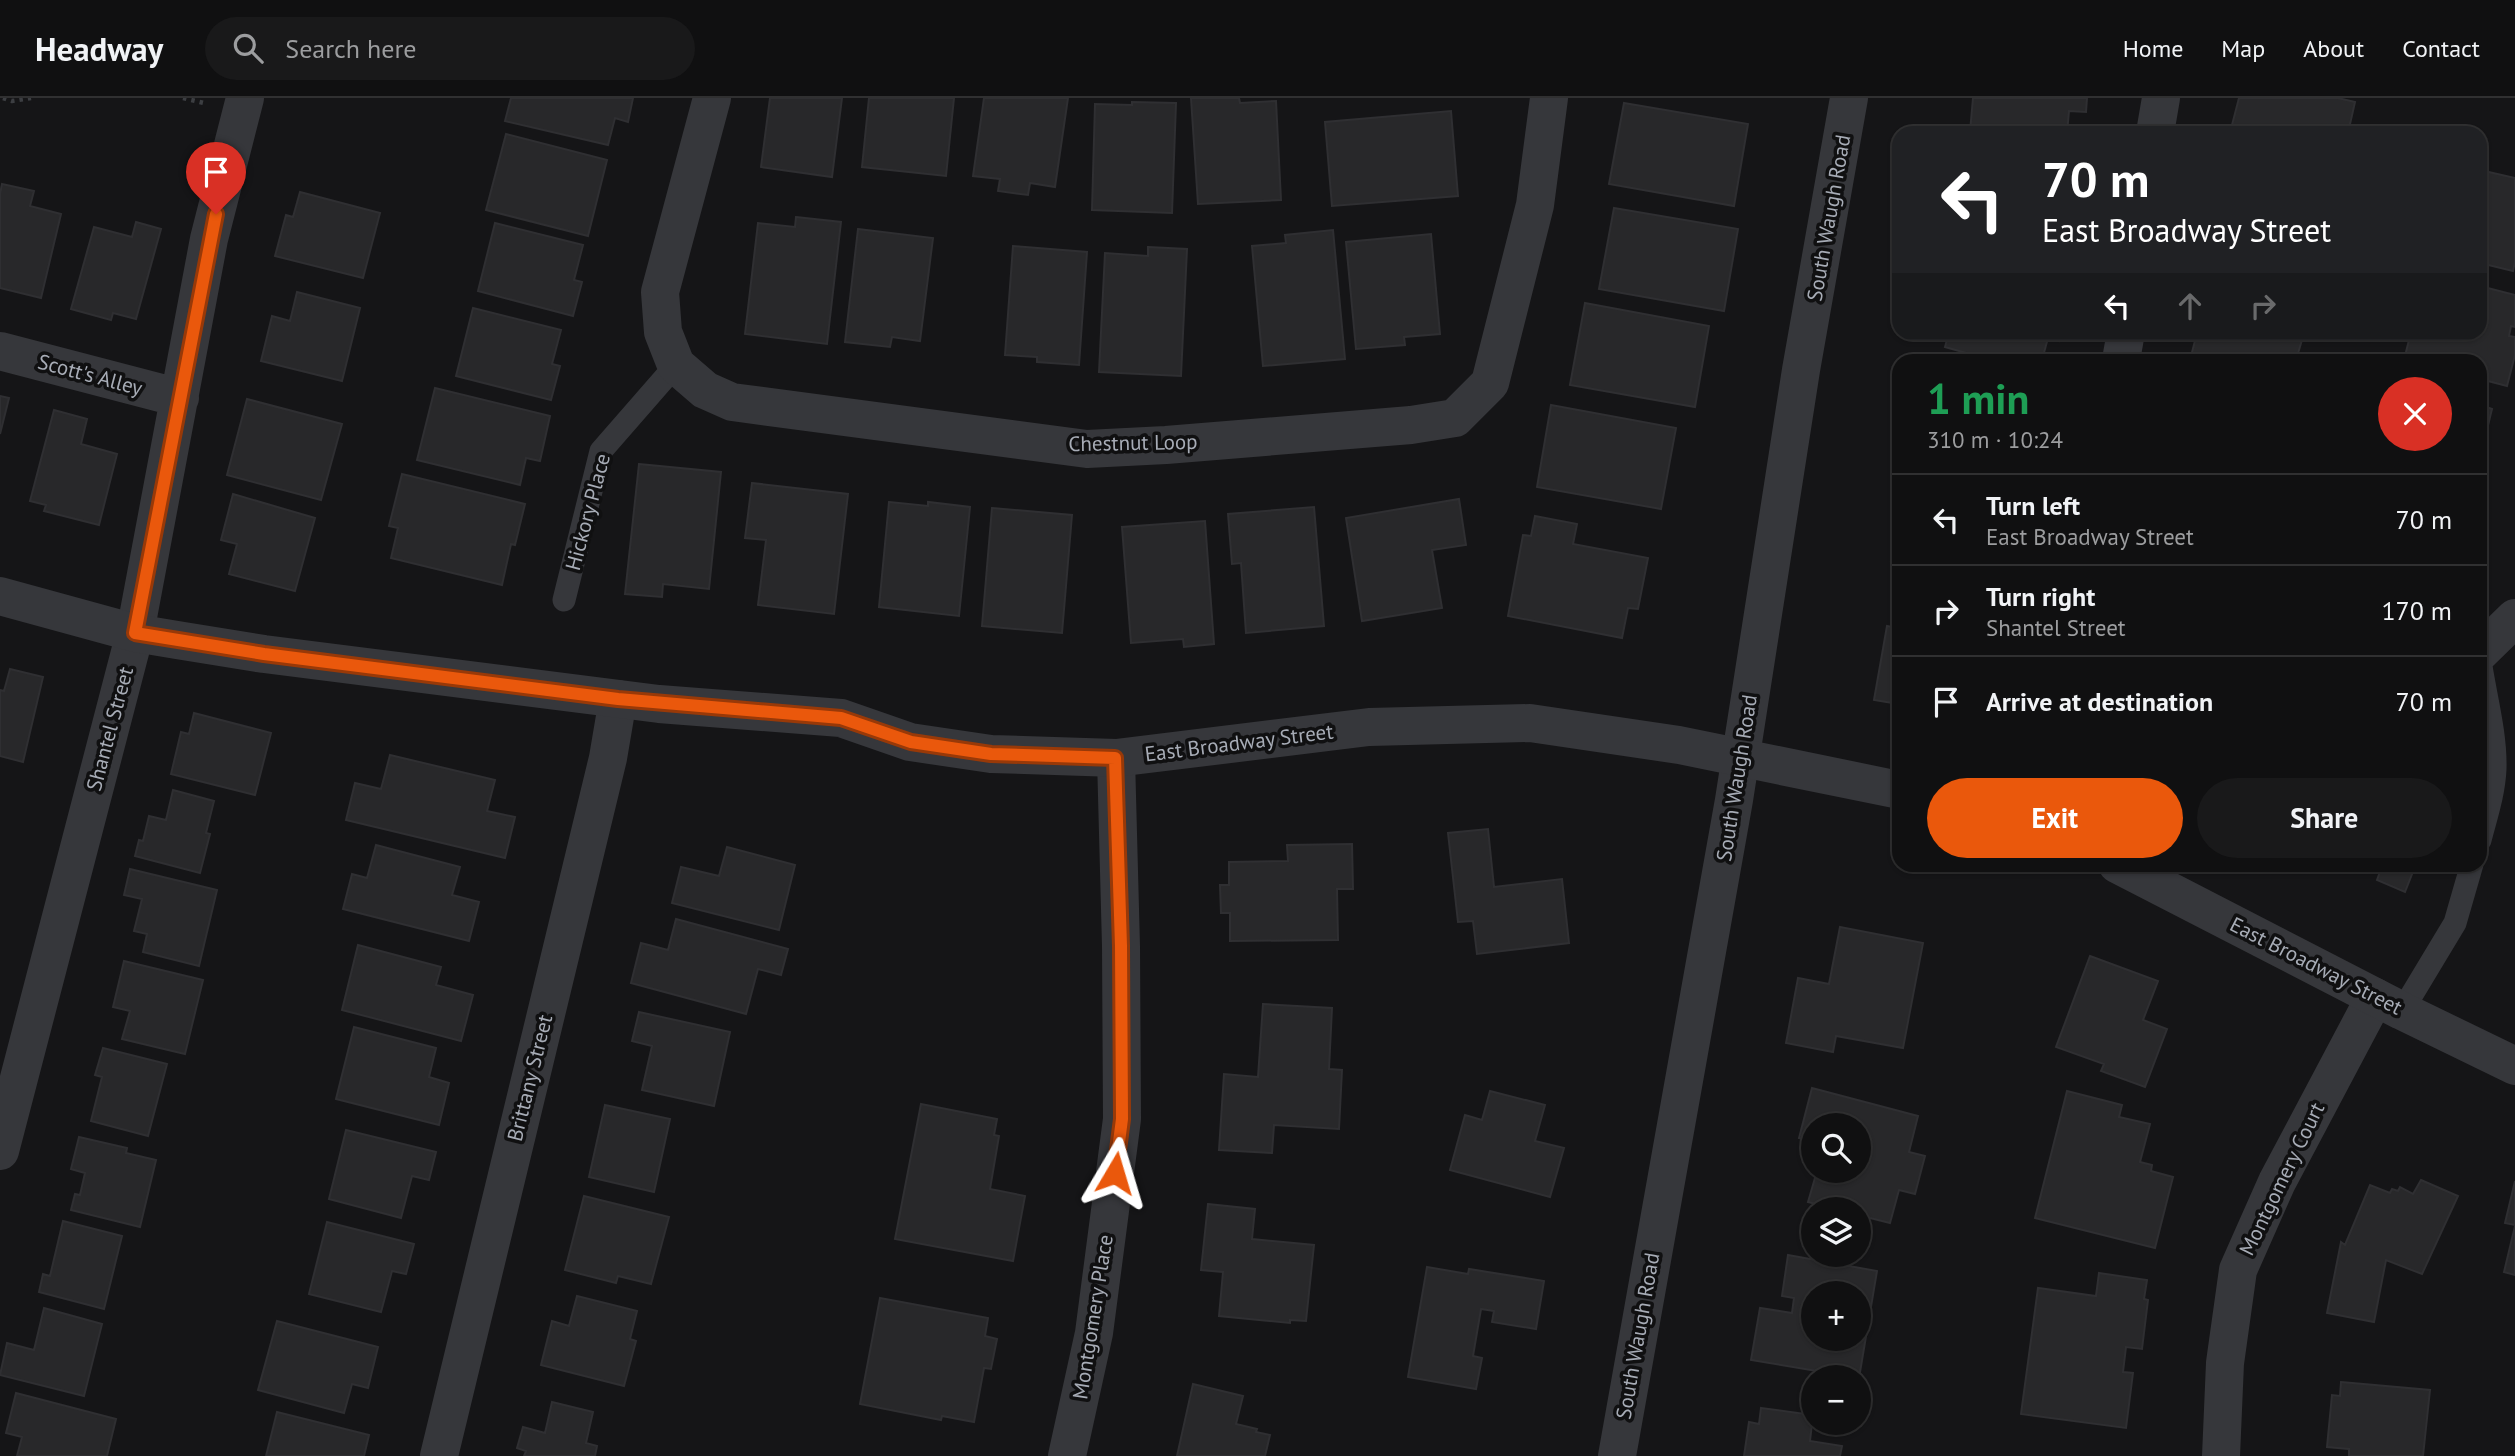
<!DOCTYPE html>
<meta charset="utf-8">
<style>
body{margin:0;font-family:"PT Sans",sans-serif;background:#19191a;color:#f1f3f6;height:100vh;display:flex;flex-direction:column;font-size:26px;white-space:nowrap}
*{box-sizing:border-box;margin:0}
p{font-size:23px;color:#9c9d9f}
.icon{flex:none;width:38px;height:38px;fill:none;stroke:currentColor;stroke-width:2;stroke-linecap:round;stroke-linejoin:round}
.map{position:relative;flex:1;overflow:hidden}
.details{position:absolute;left:1892px;top:256px;width:595px;height:518px;display:flex;flex-direction:column;background:#101011;border-radius:21px;box-shadow:0 2px 5px #0004,0 0 0 2px #303031}
.details>*{flex:none}
.top-card{position:absolute;left:1892px;top:28px;width:595px;height:214px;border-radius:21px;box-shadow:0 2px 5px #0004,0 0 0 2px #303031;background:#202124;color:#fff;overflow:hidden}
.buttons{position:absolute;left:1801px;top:1015px;display:grid;gap:14px}
.buttons a{display:grid;place-items:center;width:70px;height:70px;border-radius:50%;background:#101011;box-shadow:0 2px 5px #0004,0 0 0 2px #303031;font-size:35px}
.pin{position:absolute;display:grid;place-items:center;width:60px;height:60px;color:#fff;margin:-72px -30px;border-radius:50% 50% 50% 0;rotate:-45deg;box-shadow:0 0 7px #0007}
.pin .icon{rotate:45deg}
.me{position:absolute;width:77px;margin:-38px;rotate:7deg;stroke-linejoin:round;filter:drop-shadow(0 0 5px #0008)}
.turn{display:flex;align-items:center;gap:24px;height:147px;padding:0 35px;font-size:32px}
.turn .icon{width:91px;height:91px;stroke-width:2.5}
.turn b{display:block;font-size:49px;line-height:60px}
.lanes{display:flex;align-items:center;height:66px;padding:0 35px;background:#0003;justify-content:center;gap:35px;direction:ltr}
.lanes .off{opacity:.35}
.round{display:grid;place-items:center;flex:none;width:74px;height:74px;border-radius:37px;background:#19191a}
.summary{display:flex;align-items:center;justify-content:space-between;height:119px;padding:0 35px}
h1{font-size:42px;font-weight:700;line-height:52px;color:#1e9e55}
.primary-button{display:flex;gap:14px;margin-top:auto;padding:14px 35px}
.primary-button a{flex:1;height:80px;border-radius:42px;background:#ea580c;color:#fff;font-size:28px;font-weight:700;line-height:80px;text-align:center}
.primary-button a+a{background:#19191a;color:#f1f3f6}
ul{padding:0;list-style:none}
li{display:flex;align-items:center;gap:21px;height:91px;padding:0 35px;border-top:2px solid #303031}
li div{flex:1}
li b{display:block;font-size:26px}
li em{font-style:normal}
header{display:flex;align-items:center;gap:42px;box-sizing:border-box;height:98px;padding:0 35px;background:#101011;border-bottom:2px solid #303031}
header strong{font-size:33px}
nav{display:flex;gap:38px;margin-inline-start:auto;font-size:24px}
.search{width:490px;height:63px;background:#19191a;display:flex;align-items:center;gap:18px;box-sizing:border-box;padding:0 24px;border-radius:38px;color:#9c9d9f;font-size:26px}
.map>svg:first-child{display:block}
.building{fill:#28282a;stroke:#2f2f32;stroke-width:2;fill-rule:evenodd}
.lines{fill:none;stroke-linecap:round;stroke-linejoin:round}
.path{stroke:#3c3e42;stroke-width:4.5;stroke-dasharray:3.5 5;stroke-linecap:butt}
.service{stroke:#36373b;stroke-width:23}
.minor{stroke:#36373b;stroke-width:38}
.tertiary{stroke:#36373b;stroke-width:38}
.route-casing{stroke:#983908;stroke-width:18}
.route{stroke:#ea580c;stroke-width:12}
.labels{text-anchor:middle;stroke-width:7;stroke-linejoin:round;paint-order:stroke}
.street-label{font-size:21px;fill:#a7acb6;stroke:#101011}
</style>
<header>
<strong>Headway</strong>
<div class="search"><svg class="icon" aria-label="search" viewBox="0 0 24 24"><circle cx="10" cy="10" r="6"/><path d="M15 15l6 6"/></svg>Search here</div>
<nav><a>Home</a><a>Map</a><a>About</a><a>Contact</a></nav>
</header>
<div class="map">
<svg width="2515" height="1358" viewBox="0 0 2515 1358">
<rect width="100%" height="100%" fill="#151517"/>
<path class="building" d="M511 0H633L628 24 615 20 608 47 505 23Z
M770 0H842L832 79 761 69Z
M869 0H954L946 78 862 69Z
M984 0H1068L1055 89 1030 85 1028 97 998 93 1000 81 973 78Z
M1191 0H1239L1240 5 1276 3 1281 102 1198 106Z
M1973 0H2087L2086 14 2069 13 2067 35 1970 34Z
M2239 0H2338L2355 4 2348 35H2249L2250 32 2232 27Z
M1132 4 1176 5 1172 115 1092 112 1095 6 1132 7Z
M1624 5 1748 26 1734 108 1609 86Z
M1451 13 1458 98 1332 108 1325 24Z
M506 36 607 62 588 138 486 112Z
M2480 72 2515 80V164L2513 173 2480 165Z
M2 86 34 93 30 108 61 116 41 200 0 190V96Z
M300 94 380 115 363 180 275 158 286 117 293 119Z
M1614 110 1738 131 1724 213 1599 191Z
M796 119 841 124 827 246 745 236 758 125 795 129Z
M136 124 161 131 136 221 113 215 111 222 71 211 94 129 132 139Z
M495 125 583 147 574 182 582 184 573 218 478 193Z
M858 131 933 140 920 243 892 239 890 249 845 244Z
M1333 132 1345 261 1263 268 1252 148 1286 145 1285 137Z
M1431 136 1440 236 1404 239 1405 247 1356 251 1346 144Z
M1013 148 1087 154 1079 267 1037 264V259L1005 257Z
M1148 149 1187 151 1181 278 1099 274 1105 155 1148 158Z
M2480 188 2515 197V229L2511 228 2509 238 2515 239V257L2507 288 2480 281V262H2404L2411 234H2480Z
M297 194 360 210 342 283 261 263 272 218 290 223Z
M1585 205 1709 228 1695 309 1570 287Z
M473 210 561 232 552 266 560 268 551 302 456 278Z
M1949 234H2061L2059 243 2048 240 2042 262H1991L1945 249Z
M2275 234 2302 242 2296 262H2190L2197 235 2195 234Z
M435 290 550 318 540 363 526 360 520 387 417 362Z
M0 298 9 300 0 336Z
M247 301 342 326 321 402 227 377Z
M1551 307 1676 330 1661 411 1537 389Z
M2480 307 2492 311 2485 340 2480 338Z
M54 312 87 321 81 346 117 356 99 427 44 413 46 407 30 403Z
M639 366 721 374 709 491 663 486 662 499 625 496Z
M402 376 525 406 515 447 511 446 502 487 391 460 398 430 389 428Z
M752 385 848 396 834 516 758 507 766 442 745 440Z
M233 396 315 420 295 493 229 476 237 446 221 442Z
M1459 401 1466 447 1432 452 1442 510 1362 523 1346 420Z
M889 404 928 408V404L970 409 959 518 879 509Z
M1314 409 1324 528 1246 535 1241 465 1232 466 1228 416Z
M992 410 1072 417 1062 535 982 528Z
M1535 418 1577 426 1573 446 1648 460 1638 511 1628 510 1622 540 1508 518 1523 437 1531 438Z
M1205 423 1214 546 1184 549 1183 541 1131 545 1122 429Z
M1899 431V465L1891 463Z
M1887 528 1899 530V606L1874 602Z
M10 571 43 579 23 664 0 658V592L4 593Z
M194 615 271 635 255 697 171 676 181 634 189 636Z
M390 657 495 682 487 713 515 719 505 760 346 722 355 685 381 691Z
M173 692 214 703 206 735 210 736 200 775 135 758 139 742 143 743 149 718 166 722Z
M1488 731 1494 789 1562 781 1569 845 1477 856 1473 823 1458 824 1448 735Z
M1352 746 1353 791H1337L1338 842 1230 843V815H1221L1220 787H1229V764L1288 763 1287 747Z
M376 747 460 769 452 797 479 804 469 843 343 811 352 776 367 780Z
M727 749 795 767 779 832 672 805 681 769 719 778Z
M2370 766H2416L2405 794 2377 782 2381 771Z
M130 771 217 792 199 868 143 854 147 836 134 833 142 801 124 797Z
M676 821 788 851 781 877 758 871 746 916 631 885 641 845 668 852Z
M1840 829 1923 845 1903 950 1836 938 1833 954 1786 945 1798 880 1829 886Z
M358 847 441 869 436 887 473 897 461 943 342 912Z
M2090 858 2158 883 2143 922 2167 931 2145 989 2101 973 2104 966 2056 949Z
M124 863 203 882 185 956 122 941 130 913 113 909Z
M1263 906 1332 910 1329 971 1342 972 1339 1031 1274 1027 1272 1055 1219 1052 1224 976 1258 979Z
M639 914 730 934 714 1008 642 992 652 948 632 943Z
M354 929 436 950 429 979 449 985 439 1027 336 1001Z
M103 950 167 966 148 1038 91 1023 102 979 95 977Z
M1812 990 1918 1018 1909 1054 1925 1058 1915 1096 1899 1092 1890 1125 1858 1117V1111H1836L1808 1104 1817 1073H1858V1027H1813V1044L1799 1040Z
M1490 993 1545 1007 1535 1043 1564 1050 1550 1099 1450 1072 1465 1017 1482 1022Z
M2067 993 2122 1007 2119 1019 2150 1026 2140 1064 2152 1067 2151 1073 2173 1079 2155 1150 2035 1120Z
M921 1006 997 1021 994 1037 999 1038 990 1091 1025 1098 1013 1163 895 1141Z
M605 1007 670 1021 654 1094 589 1079Z
M346 1032 436 1054 429 1082 412 1078 401 1120 329 1101Z
M79 1039 127 1050 126 1055 156 1062 140 1129 71 1112 75 1096 80 1097 85 1075 71 1071Z
M2421 1082 2458 1098 2422 1176 2386 1162 2374 1224 2327 1215 2341 1144 2345 1147 2370 1087 2390 1095 2392 1091 2398 1093 2400 1089 2413 1096Z
M2515 1083V1127L2505 1125Z
M584 1098 669 1119 651 1186 618 1178 616 1185 565 1172Z
M1208 1106 1255 1111 1252 1141 1314 1147 1306 1223 1290 1222V1225L1219 1218 1223 1174 1201 1172Z
M63 1123 122 1138 104 1211 39 1194 43 1176 50 1178Z
M327 1124 414 1146 406 1176 392 1173 381 1214 309 1196Z
M2515 1128V1177L2504 1174Z
M1788 1157 1877 1173 1859 1280 1751 1262 1760 1210 1792 1215 1794 1200 1782 1198ZM1813 1195H1858V1241H1813Z
M1427 1169 1468 1176 1469 1171 1544 1183 1536 1231 1492 1224 1494 1213 1481 1211 1473 1258 1482 1260 1476 1291 1408 1279Z
M2099 1175 2147 1182 2144 1201 2148 1202 2142 1251 2126 1249 2123 1274 2133 1275 2126 1330 2021 1316 2038 1190 2096 1198Z
M577 1198 637 1213 630 1241 636 1243 624 1288 541 1267 552 1223 569 1228Z
M880 1200 988 1220 985 1238 997 1241 991 1271 984 1270 974 1324 942 1318 941 1322 860 1306Z
M44 1210 102 1226 84 1298 0 1277 7 1245 34 1252Z
M277 1223 378 1249 368 1290 352 1286 344 1315 258 1292Z
M2341 1284 2430 1292 2423 1358H2349V1351L2327 1349 2332 1297 2340 1298Z
M1193 1286 1243 1298 1236 1326 1257 1331 1256 1334 1270 1337 1265 1358H1177Z
M16 1295 116 1321 107 1358H17L22 1339 6 1335Z
M552 1304 593 1314 586 1345 597 1348 595 1358H524L526 1353 517 1350 523 1329 545 1335Z
M1761 1310 1813 1317 1810 1343 1842 1348 1840 1358H1744L1749 1324 1759 1326Z
M277 1314 369 1337 364 1358H266Z"/>
<g class="lines">
<path class="path" d="M3 0 12 3 31 0
M183 0 204 5"/>
<path class="service" d="M564 502 601 353 676 267
M2480 562C2485 597 2496 635 2495 671 2494 695 2486 719 2480 742
M2402 913 2455 825 2472 766"/>
<path class="minor" d="M712 0 660 194 663 234 676 267 705 292 732 304 1087 351 1166 347 1411 327 1455 320 1490 285 1535 107 1549 0
M2155 35 2161 0
M0 253 180 300
M2121 262 2126 234
M2480 554 2515 520
M0 1053 135 535 209 141 245 0
M439 1358 608 660 618 601
M1067 1358 1094 1235 1122 1021 1121 848 1116 660
M1617 1358 1734 702 1801 272 1849 0
M2221 1358 2225 1265 2238 1172 2277 1084 2375 899"/>
<path class="tertiary" d="M0 498 135 535 177 542 264 556 659 606 841 620 910 644 991 656 1116 660 1369 629 1530 625 1679 647 1899 692
M2117 766 2402 913 2515 968"/>
</g>
<g class="lines">
<g class="route-casing">
<path id="route" d="M216 116 135 535 264 556 618 601 841 620 911 644 991 656 1115 660 1121 848 1122 1021 1115 1075"/>
</g>
<use href="#route" class="route"/>
</g>
<g class="labels">
<g class="street-label">
<text transform="translate(1829 120) rotate(-80)" y="7">South Waugh Road</text>
<text transform="translate(90 277) rotate(15)" y="7">Scott's Alley</text>
<text transform="translate(1133 345) rotate(-1)" y="7">Chestnut Loop</text>
<text transform="translate(588 414) rotate(-75)" y="7">Hickory Place</text>
<text transform="translate(110 631) rotate(-75)" y="7">Shantel Street</text>
<text transform="translate(1239 645) rotate(-7)" y="7">East Broadway Street</text>
<text transform="translate(1737 680) rotate(-81)" y="7">South Waugh Road</text>
<text transform="translate(2316 868) rotate(27)" y="7">East Broadway Street</text>
<text transform="translate(530 980) rotate(-76)" y="7">Brittany Street</text>
<text transform="translate(2282 1081) rotate(-64)" y="7">Montgomery Court</text>
<text transform="translate(1093 1219) rotate(-81)" y="7">Montgomery Place</text>
<text transform="translate(1638 1238) rotate(-80)" y="7">South Waugh Road</text>
</g>
</g>
</svg>
<div class="buttons">
<a><svg class="icon" aria-label="search" viewBox="0 0 24 24"><circle cx="10" cy="10" r="6"/><path d="M15 15l6 6"/></svg></a>
<a><svg class="icon" aria-label="layers" viewBox="0 0 24 24"><path d="M12 4l9 5-9 5-9-5zM3 14l9 5 9-5"/></svg></a>
<a>+</a>
<a>−</a>
</div>
<div class="pin" style="left:216px;top:116px;background:#d93025"><svg class="icon" aria-label="arrive" viewBox="0 0 24 24"><path d="M6 21V4h12l-3 4 3 4H6"/></svg></div>
<svg class="me" style="left:1115px;top:1075px" viewBox="-20 -20 40 40"><path d="M0-17L14 15 0 8-14 15z" fill="#ea580c" stroke="#fff" stroke-width="4"/></svg>
<div class="top-card">
<div class="turn"><svg class="icon" aria-label="left" viewBox="0 0 24 24"><path d="M17 20v-9H6M10 6l-5 5 5 5"/></svg><div><b>70 m</b>East Broadway Street</div></div>
<div class="lanes"><svg class="icon" aria-label="left" viewBox="0 0 24 24"><path d="M17 20v-9H6M10 6l-5 5 5 5"/></svg><svg class="icon off" aria-label="ahead" viewBox="0 0 24 24"><path d="M12 20V5M6 11l6-6 6 6"/></svg><svg class="icon off" aria-label="right" viewBox="0 0 24 24"><path d="M7 20v-9h11M14 6l5 5-5 5"/></svg></div>
</div>
<section class="details">
<div class="summary"><div><h1>1 min</h1><p>310 m · 10:24</p></div><a class="round" style="background:#d93025;color:#fff"><svg class="icon" aria-label="close" viewBox="0 0 24 24"><path d="M6 6l12 12M18 6L6 18"/></svg></a></div>
<ul>
<li><svg class="icon" aria-label="left" viewBox="0 0 24 24"><path d="M17 20v-9H6M10 6l-5 5 5 5"/></svg><div><b>Turn left</b><p>East Broadway Street</p></div><em>70 m</em></li>
<li><svg class="icon" aria-label="right" viewBox="0 0 24 24"><path d="M7 20v-9h11M14 6l5 5-5 5"/></svg><div><b>Turn right</b><p>Shantel Street</p></div><em>170 m</em></li>
<li><svg class="icon" aria-label="arrive" viewBox="0 0 24 24"><path d="M6 21V4h12l-3 4 3 4H6"/></svg><div><b>Arrive at destination</b></div><em>70 m</em></li>
</ul>
<div class="primary-button"><a>Exit</a><a>Share</a></div>
</section>
</div>
